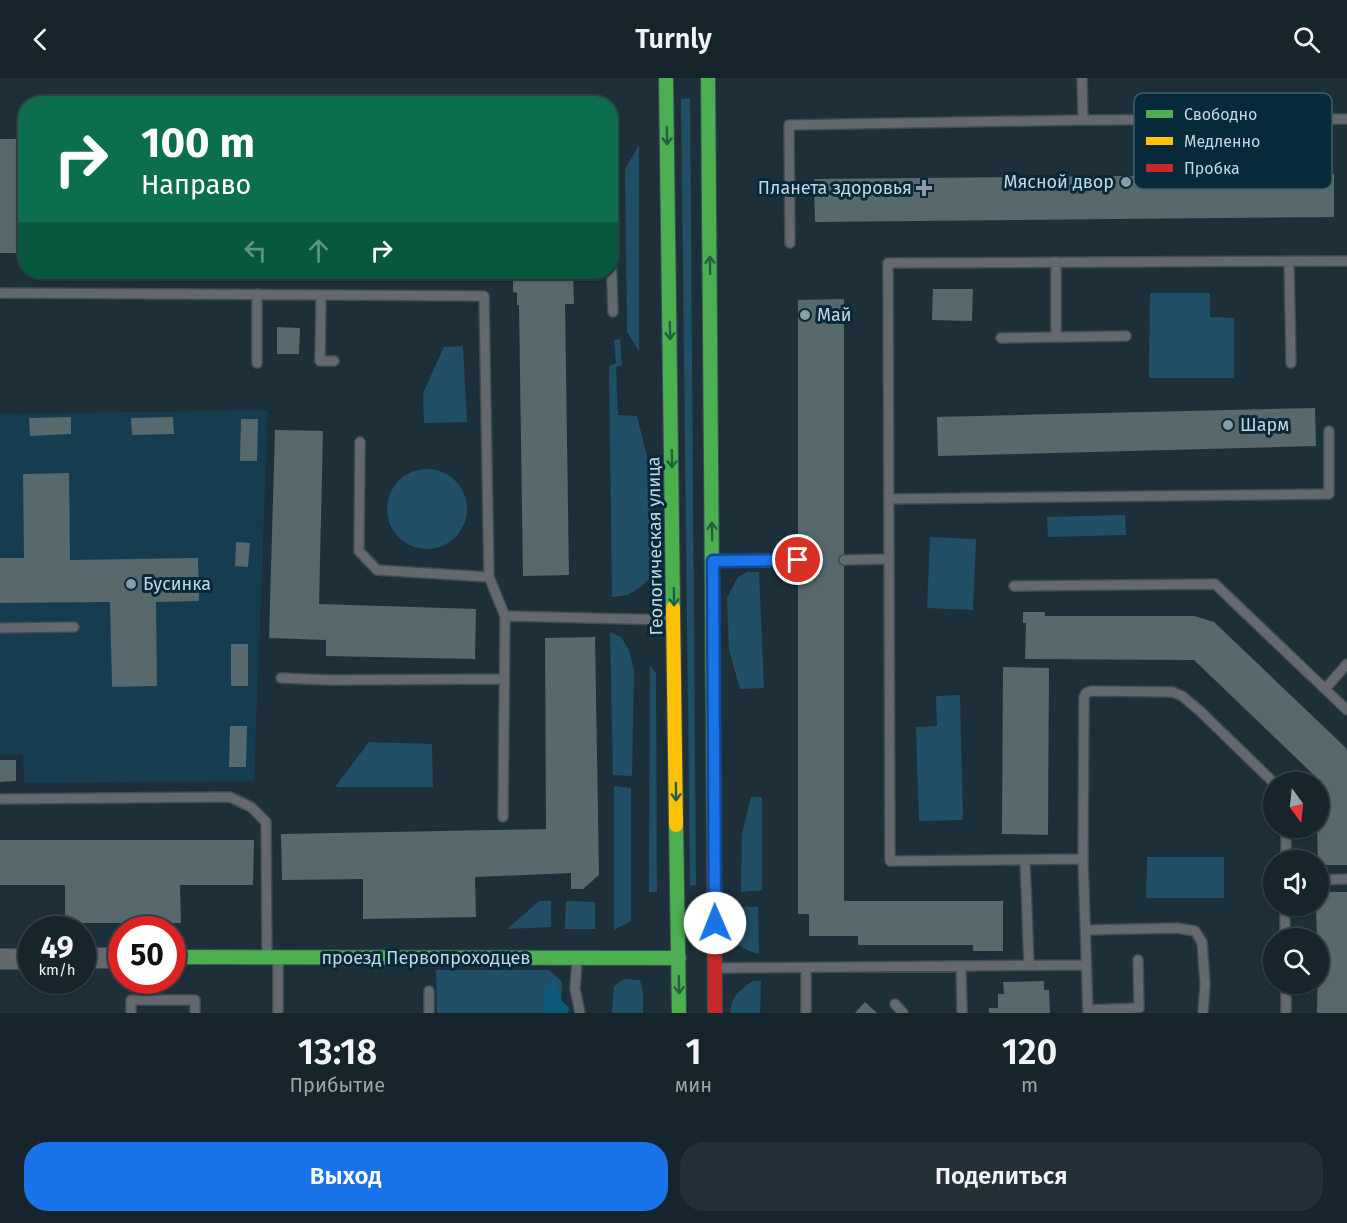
<!DOCTYPE html>
<html lang="ru">
<meta charset="utf-8">
<style>
body{margin:0;font-family:"Fira Sans",sans-serif;background:#233037;color:#f1f3f6;height:100vh;display:flex;flex-direction:column;font-size:22px;white-space:nowrap}
*{box-sizing:border-box;margin:0}
p{font-size:20px;color:#9ea4a9}
.icon{flex:none;width:33px;height:33px;fill:none;stroke:currentColor;stroke-width:2;stroke-linecap:round;stroke-linejoin:round}
.map{position:relative;height:935px;overflow:hidden}
.drawer{display:flex;flex-direction:column;background:#16242b;flex:1}
.drawer>*{flex:none}
.banner{position:absolute;left:18px;top:18px;width:600px;height:183px;border-radius:24px;box-shadow:0 2px 4px #0004,0 0 0 2px #354147;background:#0b6e4f;color:#fff;overflow:hidden}
.needle{width:39px;rotate:165deg}
.tools{position:absolute;left:1263px;top:694px;display:grid;gap:12px}
.tools a{display:grid;place-items:center;width:66px;height:66px;border-radius:50%;background:#16242b;box-shadow:0 2px 4px #0004,0 0 0 2px #354147;font-size:30px}
.speed{position:absolute;left:18px;top:838px;display:flex;gap:12px;font-size:30px;font-weight:700;text-align:center}
.speed>*{display:grid;place-content:center;width:78px;height:78px;border-radius:50%;background:#16242b;box-shadow:0 2px 4px #0004,0 0 0 2px #354147;line-height:1}
.speed small{font-size:15px;font-weight:400}
.speed .limit{border:9px solid #d22;background:#fff;color:#111}
.pin{position:absolute;display:grid;place-items:center;width:51px;height:51px;color:#fff;margin:-26px;border:3px solid #fff;border-radius:50%;box-shadow:0 2px 6px #0007}
.me{position:absolute;width:66px;margin:-33px;rotate:359deg;stroke-linejoin:round;filter:drop-shadow(0 0 4px #0008)}
.turn{display:flex;align-items:center;gap:21px;height:126px;padding:0 24px;font-size:27px}
.turn .icon{width:78px;height:78px;stroke-width:2.5}
.turn b{display:block;font-size:42px;line-height:51px}
.lanes{display:flex;align-items:center;height:57px;padding:0 24px;background:#0003;justify-content:center;gap:30px;direction:ltr}
.lanes .off{opacity:.35}
.eta{display:flex;justify-content:space-evenly;align-items:center;height:102px;text-align:center}
.eta b{font-size:36px;font-weight:600;line-height:42px}
.button{display:flex;gap:12px;margin-top:auto;padding:12px 24px}
.button a{flex:1;height:69px;border-radius:24px;background:#1a73e8;color:#fff;font-size:24px;font-weight:600;line-height:69px;text-align:center}
.button a+a{background:#233037;color:#f1f3f6}
header{display:flex;justify-content:space-between;align-items:center;height:78px;padding:0 24px;background:#16242b;font-size:27px;font-weight:600}
.map>svg:first-child{display:block}
.built{fill:#153c4f}
.green{fill:#214f66}
.forest{fill:#0b5a7a}
.building{fill:#58696e}
.lines{fill:none;stroke-linecap:round;stroke-linejoin:round}
.lane-casing{stroke:#3e4d55;stroke-width:12}
.street-casing{stroke:#3e4d55;stroke-width:22}
.fast-casing{stroke:#3e4d55;stroke-width:16}
.slow-casing{stroke:#3e4d55;stroke-width:16}
.jam-casing{stroke:#3e4d55;stroke-width:16}
.lane{stroke:#63696f;stroke-width:9}
.street{stroke:#63696f;stroke-width:20}
.fast{stroke:#4caf50;stroke-width:14}
.slow{stroke:#ffc107;stroke-width:14}
.jam{stroke:#c62828;stroke-width:14}
.oneway{stroke:#235f42}
.route-casing{stroke:#114b97;stroke-width:15}
.route{stroke:#1a73e8;stroke-width:10}
.poi-dot{fill:#8a9ca6;stroke:#072939;stroke-width:2}
.labels{text-anchor:middle;stroke-width:6;stroke-linejoin:round;paint-order:stroke}
.poi-label{font-size:18px;fill:#c4d6e1;stroke:#072939;text-anchor:start}
.street-label{font-size:18px;fill:#c4d6e1;stroke:#072939}
.key{fill:#072939;stroke:#405d6b;stroke-width:1.5}
.key-label{font-size:16px;fill:#c4d6e1}
</style>
<header><svg class="icon" aria-label="back" viewBox="0 0 24 24"><path d="M15 5l-7 7 7 7"/></svg>Turnly<svg class="icon" aria-label="search" viewBox="0 0 24 24"><circle cx="10" cy="10" r="6"/><path d="M15 15l6 6"/></svg></header>
<div class="map">
<svg width="1347" height="935" viewBox="0 0 1347 935">
<rect width="100%" height="100%" fill="#1d3039"/>
<path class="built" d="M268 332 254 703 24 705 23 677H0V336Z"/>
<path class="green" d="M690 20 696 807 690 808 681 21Z
M639 67V273L627 254 625 91Z
M1150 215H1210V239L1234 240V300H1149Z
M620 261 622 287 616 289 618 337 637 338 653 403 654 488 648 502 639 510 628 517 612 519 609 288 616 285 614 262Z
M463 268 467 344 424 345 423 315 444 269Z
M387 431a40 40 0 1 1 80 0a40 40 0 1 1-80 0Z
M1125 437 1126 457 1048 459 1047 439Z
M930 459 976 461 973 532 927 530Z
M747 494H759L764 610 740 611 729 572 727 520 738 499Z
M610 554 621 559 629 572 634 592 632 698 613 697Z
M650 588 656 595 657 814H649Z
M960 617 963 742 919 743 916 649 937 648 936 618Z
M369 664 432 666 433 709H335Z
M614 708 631 710V843L614 852Z
M751 719H762V812L741 814 742 756Z
M1147 779H1224V820H1146Z
M539 823H551V849L507 851Z
M566 823 595 824V851H565Z
M728 828 758 829 759 876C729 868 731 854 728 828Z
M436 892H549L562 904 561 935H437Z
M624 901 640 902 643 915V935H612L614 908Z
M753 903H761L760 935H730C732 917 739 913 753 903Z"/>
<path class="forest" d="M555 901 561 922 569 930 568 935H540L544 928 545 910Z"/>
<path class="building" d="M18 49H26V175H0V61H18Z
M1334 96V139L815 144 814 101Z
M519 194H576L573 196 574 226H565L569 497 523 498 519 227H517V215L513 214V197H519Z
M933 211H973L972 243 932 242Z
M844 221V823H1003V873H973V867H858V858H809V836H798V222Z
M277 249 300 250 299 276H277Z
M1315 330 1316 368 938 378 937 339Z
M71 339V356L30 358 29 340Z
M173 339 174 356 132 357 131 340Z
M241 341H258L257 383H240Z
M275 352 323 353 319 526 476 531 475 581 326 578V562L269 560Z
M69 395 70 482 198 480 199 523 156 524 157 608 112 609 110 524 0 525V480H24L23 396Z
M236 464 250 465 248 489 235 488Z
M1023 534H1045V538H1194L1214 544 1346 670 1347 673V787H1318L1317 750H1318V705H1316V699L1194 582 1025 581 1026 545H1023Z
M595 559 599 797 583 811H571V795L475 799 476 839 363 841V801L282 802 281 756 546 751 545 560Z
M231 566H248V608H231Z
M1003 589 1049 590 1048 757 1002 756Z
M230 648H247L246 689H229Z
M0 682H16V703L0 704Z
M0 762H254L253 807H180L181 845H65V807H0Z
M1318 814H1347V935H1317L1318 861H1317L1316 828H1318Z
M1044 903V912H1049L1050 935H989V930H998V916H1004L1003 904Z
M865 924 877 935H855Z"/>
<g class="lines">
<g class="lane-casing">
<path id="lane" d="M1082 0 1083 42
M610 146 613 234
M790 165 789 47 1083 42 1347 41
M1289 183 1291 285
M1056 184V259
M0 215 484 218 489 499 505 538 670 542
M321 217 320 283H334
M1001 260 1126 258
M257 285V216
M360 364 359 473 377 492 489 499
M889 421 1329 416V353
M844 482 889 481
M715 483 798 482
M1014 508 1215 506 1347 632
M0 550 74 549
M281 600 330 602 504 601
M1325 611 1347 586
M0 721 230 719 251 729 266 744 267 878
M503 739 505 538
M1083 781 890 783 888 185 1347 183
M1025 782 1029 887
M1286 783V750
M1318 802 1347 801
M1285 828V861
M1086 852 1177 850 1195 853 1202 864 1205 906 1203 935
M577 883 575 911 580 935
M961 888 962 935
M718 890 1086 887
M806 890V935
M429 913V935
M895 926 903 935
M1088 932 1139 930 1138 882
M131 935V922H195V935
M278 935V881
M1088 935 1083 781 1084 619 1086 615 1091 613 1173 614 1182 618 1200 633 1270 701 1274 706
M1286 935V906"/>
</g>
<g class="street-casing">
<path id="street" d="M82 880H122
M0 881H32"/>
</g>
<g class="fast-casing">
<path id="fast" d="M666 0 673 530
M708 0 714 763
M676 747 679 935
M172 879 679 880"/>
</g>
<g class="slow-casing">
<path id="slow" d="M673 530 676 747"/>
</g>
<g class="jam-casing">
<path id="jam" d="M714 763 715 935"/>
</g>
<use href="#lane" class="lane"/>
<use href="#street" class="street"/>
<use href="#fast" class="fast"/>
<use href="#slow" class="slow"/>
<use href="#jam" class="jam"/>
</g>
<defs><path id="oneway-shaft" d="M-6 0H5M1.5-3L5.5 0L1.5 3" fill="none" stroke-width="1.6" stroke-linecap="round" stroke-linejoin="round" transform="scale(1.5)"/></defs>
<g class="oneway">
<use href="#oneway-shaft" transform="translate(667 58) rotate(89)"/>
<use href="#oneway-shaft" transform="translate(710 187) rotate(-91)"/>
<use href="#oneway-shaft" transform="translate(670 253) rotate(89)"/>
<use href="#oneway-shaft" transform="translate(672 381) rotate(89)"/>
<use href="#oneway-shaft" transform="translate(712 453) rotate(-91)"/>
<use href="#oneway-shaft" transform="translate(674 519) rotate(89)"/>
<use href="#oneway-shaft" transform="translate(676 714) rotate(89)"/>
<use href="#oneway-shaft" transform="translate(679 907) rotate(89)"/>
</g>
<g class="lines">
<g class="route-casing">
<path id="route" d="M715 845 713 483 798 482"/>
</g>
<use href="#route" class="route"/>
</g>
<g class="poi-dot">
<circle cx="1126" cy="104" r="6"/>
<path d="M921 101h6v6h6v6h-6v6h-6v-6h-6v-6h6z"/>
<circle cx="805" cy="237" r="6"/>
<circle cx="1228" cy="347" r="6"/>
<circle cx="131" cy="506" r="6"/>
</g>
<g class="labels">
<g class="poi-label">
<text x="1114" y="110" text-anchor="end">Мясной двор</text>
<text x="912" y="116" text-anchor="end">Планета здоровья</text>
<text x="817" y="243">Май</text>
<text x="1240" y="353">Шарм</text>
<text x="143" y="512">Бусинка</text>
</g>
<g class="street-label">
<text transform="translate(655 468) rotate(-91)" y="6">Геологическая улица</text>
<text x="426" y="886">проезд Первопроходцев</text>
</g>
</g>
<rect x="1134" y="15" width="198" height="96" rx="9" class="key"/>
<rect x="1146" y="32" width="27" height="8" fill="#4caf50"/>
<rect x="1146" y="59" width="27" height="8" fill="#ffc107"/>
<rect x="1146" y="86" width="27" height="8" fill="#c62828"/>
<g class="key-label">
<text x="1184" y="42">Свободно</text>
<text x="1184" y="69">Медленно</text>
<text x="1184" y="96">Пробка</text>
</g>
</svg>
<div class="tools">
<a><svg class="needle" viewBox="-14 -14 28 28"><path d="M0-13l5 13h-10z" fill="#e53935"/><path d="M0 13l5-13h-10z" fill="#9ea4a9"/></svg></a>
<a><svg class="icon" aria-label="sound" viewBox="0 0 24 24"><path d="M4 9h4l5-4v14l-5-4H4zM17 9q2 3 0 6"/></svg></a>
<a><svg class="icon" aria-label="search" viewBox="0 0 24 24"><circle cx="10" cy="10" r="6"/><path d="M15 15l6 6"/></svg></a>
</div>
<div class="speed"><div>49<small>km/h</small></div><div class="limit">50</div></div>
<div class="pin" style="left:798px;top:482px;background:#d93025"><svg class="icon" aria-label="arrive" viewBox="0 0 24 24"><path d="M6 21V4h12l-3 4 3 4H6"/></svg></div>
<svg class="me" style="left:715px;top:845px" viewBox="-20 -20 40 40"><circle r="19" fill="#fff"/><path d="M0-13L10 11 0 6-10 11z" fill="#1a73e8"/></svg>
<div class="banner">
<div class="turn"><svg class="icon" aria-label="right" viewBox="0 0 24 24"><path d="M7 20v-9h11M14 6l5 5-5 5"/></svg><div><b>100 m</b>Направо</div></div>
<div class="lanes"><svg class="icon off" aria-label="left" viewBox="0 0 24 24"><path d="M17 20v-9H6M10 6l-5 5 5 5"/></svg><svg class="icon off" aria-label="ahead" viewBox="0 0 24 24"><path d="M12 20V5M6 11l6-6 6 6"/></svg><svg class="icon" aria-label="right" viewBox="0 0 24 24"><path d="M7 20v-9h11M14 6l5 5-5 5"/></svg></div>
</div>
</div>
<section class="drawer">
<div class="eta">
<div><b>13:18</b><p>Прибытие</p></div>
<div><b>1</b><p>мин</p></div>
<div><b>120</b><p>m</p></div>
</div>
<div class="button"><a>Выход</a><a>Поделиться</a></div>
</section>
